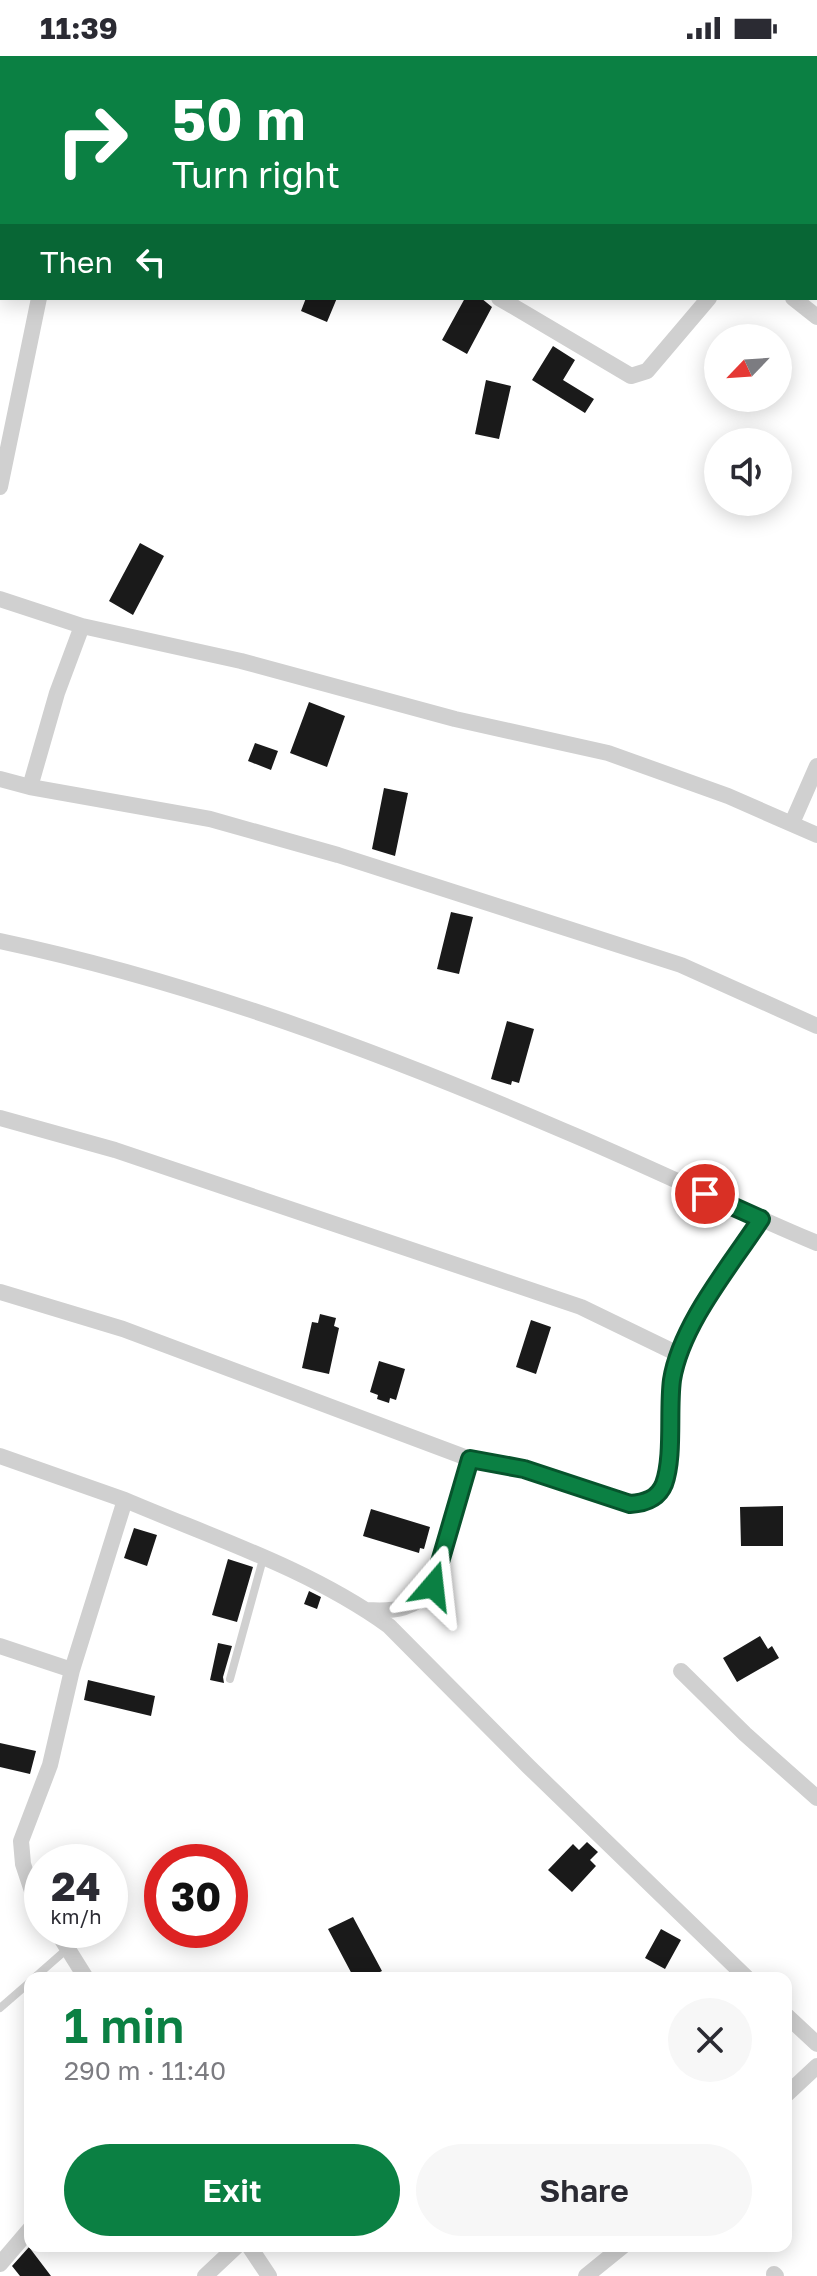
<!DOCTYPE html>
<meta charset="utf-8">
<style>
body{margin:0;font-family:"Golos Text",sans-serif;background:#f7f7f7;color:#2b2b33;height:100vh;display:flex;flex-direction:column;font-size:30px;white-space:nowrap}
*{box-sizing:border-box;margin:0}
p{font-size:26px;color:#7c7c81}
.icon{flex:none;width:44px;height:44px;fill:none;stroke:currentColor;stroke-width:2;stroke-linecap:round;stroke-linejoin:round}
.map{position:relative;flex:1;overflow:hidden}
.details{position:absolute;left:24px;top:1916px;width:768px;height:280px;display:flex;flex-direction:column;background:#fff;border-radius:16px;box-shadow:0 4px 20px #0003}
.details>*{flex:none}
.hud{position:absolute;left:0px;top:0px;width:818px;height:244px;box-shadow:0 4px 20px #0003;background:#0b8043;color:#fff;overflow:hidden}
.needle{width:52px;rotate:245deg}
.buttons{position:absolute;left:704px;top:268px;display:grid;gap:16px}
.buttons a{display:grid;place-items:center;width:88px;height:88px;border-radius:50%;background:#fff;box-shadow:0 4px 20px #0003;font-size:40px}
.speed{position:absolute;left:24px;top:1788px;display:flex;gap:16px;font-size:40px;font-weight:700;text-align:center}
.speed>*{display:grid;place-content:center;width:104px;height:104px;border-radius:50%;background:#fff;box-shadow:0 4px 20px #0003;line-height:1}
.speed small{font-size:20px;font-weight:400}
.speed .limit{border:12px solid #d22;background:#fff;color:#111}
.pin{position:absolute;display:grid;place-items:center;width:68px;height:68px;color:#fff;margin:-34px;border:4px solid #fff;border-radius:50%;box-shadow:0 2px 8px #0007}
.me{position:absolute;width:88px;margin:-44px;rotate:17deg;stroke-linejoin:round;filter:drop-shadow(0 0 6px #0008)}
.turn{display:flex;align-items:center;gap:28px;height:168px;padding:0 40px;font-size:36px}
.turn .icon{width:104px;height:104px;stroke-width:2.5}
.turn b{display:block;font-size:56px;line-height:68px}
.then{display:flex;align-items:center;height:76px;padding:0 40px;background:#0003;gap:16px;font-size:30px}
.round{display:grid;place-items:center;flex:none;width:84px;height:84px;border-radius:42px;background:#f7f7f7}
.head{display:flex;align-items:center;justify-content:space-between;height:136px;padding:0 40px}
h1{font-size:48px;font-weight:600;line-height:60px;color:#0b8043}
.action{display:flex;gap:16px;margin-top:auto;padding:16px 40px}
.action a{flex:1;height:92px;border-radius:48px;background:#0b8043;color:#fff;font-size:32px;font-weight:600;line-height:92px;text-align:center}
.action a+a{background:#f7f7f7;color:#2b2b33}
.status{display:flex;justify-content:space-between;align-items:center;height:56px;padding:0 40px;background:#fff;direction:ltr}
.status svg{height:22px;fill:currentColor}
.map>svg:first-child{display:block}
.building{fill:#1a1a1a}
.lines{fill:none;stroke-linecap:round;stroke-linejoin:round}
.service{stroke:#d0d0d0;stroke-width:8}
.minor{stroke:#d0d0d0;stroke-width:16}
.route-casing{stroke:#07532c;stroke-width:20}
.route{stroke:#0b8043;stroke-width:14}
</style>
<div class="status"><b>11:39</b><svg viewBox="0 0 49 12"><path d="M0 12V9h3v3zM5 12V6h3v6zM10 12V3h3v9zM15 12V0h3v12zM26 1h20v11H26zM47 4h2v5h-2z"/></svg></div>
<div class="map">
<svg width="817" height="2220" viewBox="0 0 817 2220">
<rect width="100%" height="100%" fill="#fff"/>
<path class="building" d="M306 242H337L327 266 301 255Z
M465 242H481L492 251 467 298 442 284Z
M553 290 575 304 563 324 594 343 585 357 532 324Z
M486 324 511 330 499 383 475 378Z
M140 487 164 500 133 559 109 545Z
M309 646 345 660 327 711 290 697Z
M255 687 278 695 271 714 248 705Z
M384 732 408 737 395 800 372 793Z
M451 856 473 861 459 918 437 913Z
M507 965 534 973 519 1027 512 1025 511 1029 491 1023Z
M320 1258 336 1262 334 1270 339 1272 329 1318 302 1312 312 1266 318 1267Z
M531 1264 551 1271 536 1318 516 1311Z
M379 1305 405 1313 396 1344 390 1342 389 1347 377 1343 378 1339 370 1336Z
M783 1450V1490H741L740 1451Z
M371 1453 430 1471 424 1493 420 1492 419 1497 363 1480Z
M134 1472 157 1479 147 1510 124 1502Z
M228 1503 253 1511 237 1566 212 1559Z
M309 1535 321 1541 317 1553 304 1548Z
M760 1580 768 1593 772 1590 779 1602 737 1626 723 1602Z
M218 1587 232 1590 223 1621 224 1627 210 1624Z
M88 1624 155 1640 151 1660 84 1644Z
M0 1687 36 1695 30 1718 0 1711Z
M587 1786 598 1796 590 1804 596 1810 572 1836 548 1814 573 1788 579 1794Z
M353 1861 382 1915 368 1922H354L328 1873Z
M661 1873 681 1884 665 1913 645 1902Z
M29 2191 51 2220H20L12 2210Z"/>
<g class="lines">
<path class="service" d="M230 1623 263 1503
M34 1922 67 1893
M0 1952 30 1926"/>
<path class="minor" d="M75 0 77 2
M464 0 467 2
M499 242 631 320 647 315 709 242
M793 242 817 261
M0 431 39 242
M0 543 82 570 241 605 455 663 608 697 728 740 817 779
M0 723 30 731 210 763 338 799 681 909 817 970
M30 731 57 637 82 570
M792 767 817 710
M0 885C193 926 381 996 562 1074 648 1110 731 1151 817 1187
M0 1062 115 1094 581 1251 678 1298
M0 1236 123 1273 470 1403 433 1530C416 1553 395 1556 367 1554
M0 1400 125 1444 72 1614 50 1709 21 1785 23 1808 32 1835 42 1851
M470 1403 524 1413 630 1448C645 1447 658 1443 664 1428 675 1402 668 1353 672 1324 681 1268 731 1209 761 1163
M125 1444C214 1482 310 1513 389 1570L529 1711 747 1922
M0 1590 72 1614
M681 1615 745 1678 817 1742
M56 1874 86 1922
M786 1959 817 1988
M786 2039 817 2010
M249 2190 269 2220
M0 2208 30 2173
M774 2218 776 2220
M205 2220 237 2190
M586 2220 623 2190"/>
</g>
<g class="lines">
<g class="route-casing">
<path id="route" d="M433 1530 470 1403 524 1413 630 1448C645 1447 658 1443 664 1428 674 1401 668 1354 672 1324 681 1268 731 1209 761 1163L705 1138"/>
</g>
<use href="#route" class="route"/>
</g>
</svg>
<div class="buttons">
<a><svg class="needle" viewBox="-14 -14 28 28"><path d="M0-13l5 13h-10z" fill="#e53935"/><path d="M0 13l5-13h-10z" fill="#7c7c81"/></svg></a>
<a><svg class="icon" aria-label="sound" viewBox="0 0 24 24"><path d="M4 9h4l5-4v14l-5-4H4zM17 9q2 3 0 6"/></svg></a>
</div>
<div class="speed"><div>24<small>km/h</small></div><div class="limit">30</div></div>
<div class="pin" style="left:705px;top:1138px;background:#d93025"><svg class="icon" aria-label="arrive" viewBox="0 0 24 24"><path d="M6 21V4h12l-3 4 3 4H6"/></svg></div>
<svg class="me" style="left:433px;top:1530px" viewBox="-20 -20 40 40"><path d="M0-17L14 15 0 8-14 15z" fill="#0b8043" stroke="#fff" stroke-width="4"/></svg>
<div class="hud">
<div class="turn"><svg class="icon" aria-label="right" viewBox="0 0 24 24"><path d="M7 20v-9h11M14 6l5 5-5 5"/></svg><div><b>50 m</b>Turn right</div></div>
<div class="then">Then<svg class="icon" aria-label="left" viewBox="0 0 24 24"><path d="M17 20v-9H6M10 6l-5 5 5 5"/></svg></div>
</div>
<section class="details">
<div class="head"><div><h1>1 min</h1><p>290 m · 11:40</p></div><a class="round"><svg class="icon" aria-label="close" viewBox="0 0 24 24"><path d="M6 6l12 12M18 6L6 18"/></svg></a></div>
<div class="action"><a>Exit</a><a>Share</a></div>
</section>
</div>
